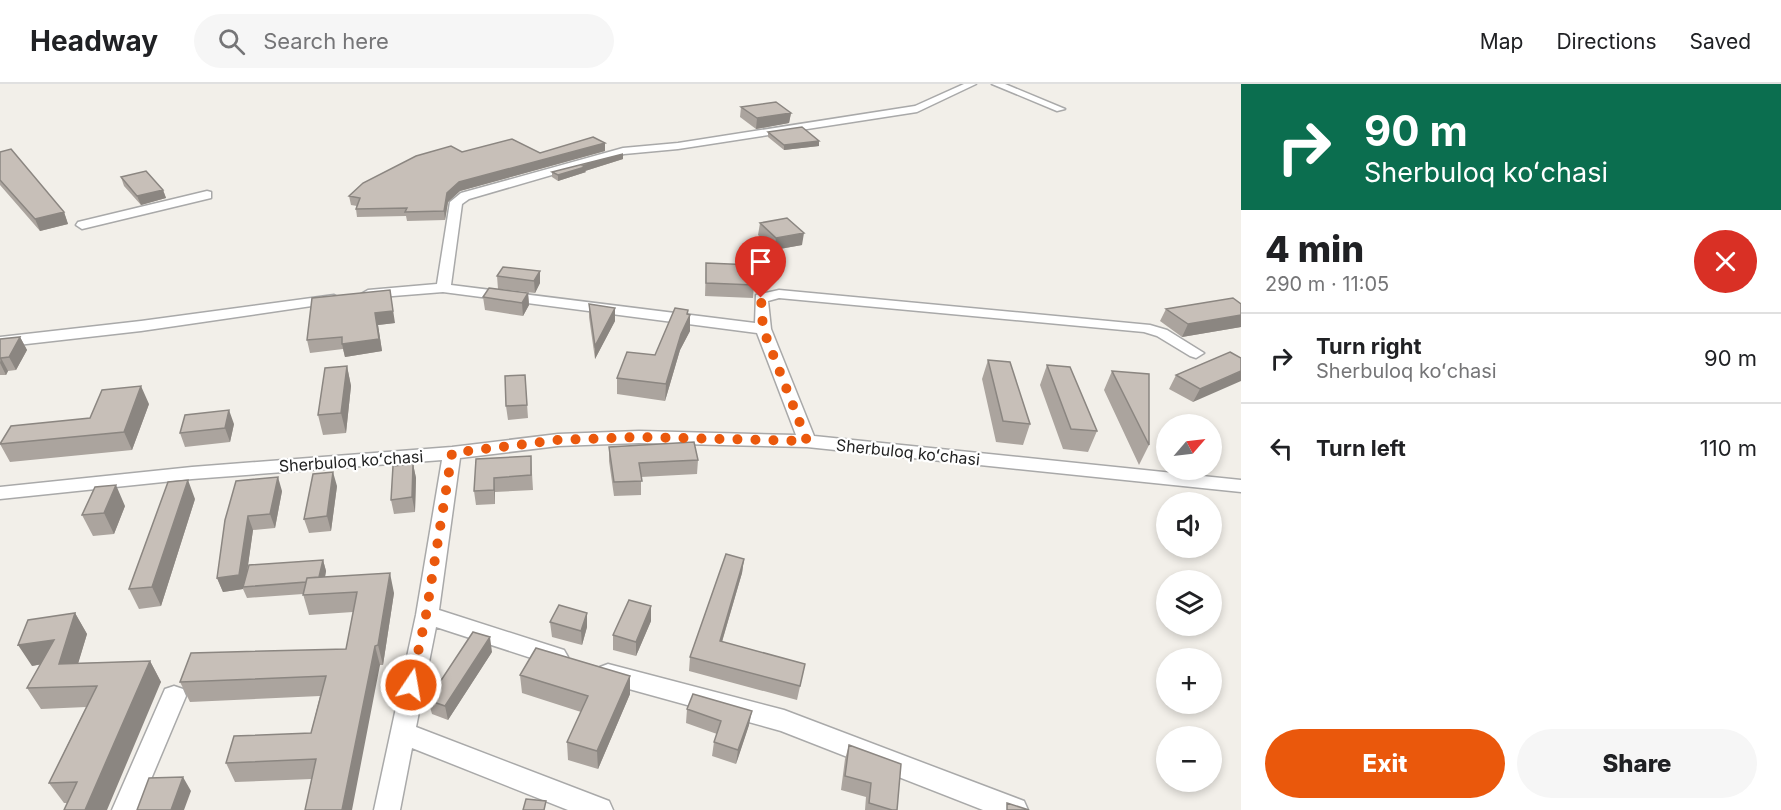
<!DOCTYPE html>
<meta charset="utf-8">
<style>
body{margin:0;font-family:Inter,sans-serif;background:#f6f6f6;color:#202124;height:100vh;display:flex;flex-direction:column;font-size:22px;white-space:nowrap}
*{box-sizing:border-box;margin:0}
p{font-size:20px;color:#757577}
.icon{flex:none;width:33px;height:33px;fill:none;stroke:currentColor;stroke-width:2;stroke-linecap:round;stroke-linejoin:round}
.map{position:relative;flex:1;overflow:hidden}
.panel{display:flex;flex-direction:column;background:#fff;width:540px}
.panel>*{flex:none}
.top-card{background:#0b6e4f;color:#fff;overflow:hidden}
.needle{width:39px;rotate:62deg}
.controls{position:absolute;left:1156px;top:330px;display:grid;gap:12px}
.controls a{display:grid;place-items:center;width:66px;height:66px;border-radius:50%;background:#fff;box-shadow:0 3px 9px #0003;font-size:30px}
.pin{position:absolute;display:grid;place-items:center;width:51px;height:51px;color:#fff;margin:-62px -26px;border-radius:50% 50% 50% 0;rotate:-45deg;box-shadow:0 0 6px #0007}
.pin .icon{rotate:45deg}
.me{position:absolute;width:66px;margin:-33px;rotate:12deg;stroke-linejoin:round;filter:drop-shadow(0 0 4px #0008)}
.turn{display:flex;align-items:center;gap:21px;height:126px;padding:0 24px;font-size:27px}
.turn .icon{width:78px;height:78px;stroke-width:2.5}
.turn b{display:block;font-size:42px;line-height:51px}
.round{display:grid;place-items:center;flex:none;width:63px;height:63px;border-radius:32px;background:#f6f6f6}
.head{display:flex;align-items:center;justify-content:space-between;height:102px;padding:0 24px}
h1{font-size:36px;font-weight:800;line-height:45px}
.primary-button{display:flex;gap:12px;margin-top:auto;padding:12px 24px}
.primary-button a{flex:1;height:69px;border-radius:36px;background:#ea580c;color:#fff;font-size:24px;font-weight:800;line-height:69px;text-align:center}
.primary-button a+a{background:#f6f6f6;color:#202124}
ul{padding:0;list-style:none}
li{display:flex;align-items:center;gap:18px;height:90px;padding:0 24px;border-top:2px solid #e0e0e0}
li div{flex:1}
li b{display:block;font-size:22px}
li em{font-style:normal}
header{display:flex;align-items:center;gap:36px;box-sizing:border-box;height:84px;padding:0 30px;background:#fff;border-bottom:2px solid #e0e0e0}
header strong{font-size:28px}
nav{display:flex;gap:33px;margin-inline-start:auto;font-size:21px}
.search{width:420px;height:54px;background:#f6f6f6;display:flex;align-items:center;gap:15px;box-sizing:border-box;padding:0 21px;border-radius:33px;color:#757577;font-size:22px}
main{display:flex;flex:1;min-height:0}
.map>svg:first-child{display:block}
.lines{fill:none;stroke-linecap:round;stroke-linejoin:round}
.street-casing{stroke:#a9a9a9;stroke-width:3}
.street{fill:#fff;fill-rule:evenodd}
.wall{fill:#aba49e}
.shaded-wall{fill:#8b8681}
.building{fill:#c7bfb8;stroke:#8b8681;stroke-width:1.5}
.route{stroke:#ea580c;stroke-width:10;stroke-dasharray:0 18}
.labels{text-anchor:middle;stroke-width:4.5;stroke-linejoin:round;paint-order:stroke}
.street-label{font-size:16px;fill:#222;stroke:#fff}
</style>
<header>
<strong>Headway</strong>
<div class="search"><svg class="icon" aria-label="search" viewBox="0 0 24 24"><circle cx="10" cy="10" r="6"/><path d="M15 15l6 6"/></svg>Search here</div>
<nav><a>Map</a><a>Directions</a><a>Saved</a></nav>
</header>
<main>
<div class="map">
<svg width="1241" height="726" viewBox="0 0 1241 726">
<rect width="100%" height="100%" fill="#f2efe9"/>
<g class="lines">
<g class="street-casing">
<path id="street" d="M964 0H976L917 28 678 65 624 70 469 115 462 120 451 201 755 239 756 211 779 206 1150 241 1167 246 1204 269 1196 274 1190 272 1157 252 1144 248 779 214 768 217 771 245 814 352 1241 396V408L807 363 639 359 558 362 460 374 439 526 564 566 568 573 564 580 556 582 436 543 416 643 609 717 613 726H568L412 664 400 726H374L416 531 442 376 192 395 0 415V403L192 383 452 363 558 350 639 347 796 351 757 249 443 208 368 214 361 210 368 206 437 200 450 118 461 109 623 64 678 59 915 22Z
M992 0H1005L1065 25 1057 27Z
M207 107 211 108V114L82 145 76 141 78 138Z
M334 211 341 215 339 218 141 247 0 263V253L141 237Z
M608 580 784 626 1024 717 1028 726H983L781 647 600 597 596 590 600 583Z
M174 602 183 605 186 612 138 726H112L165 605Z"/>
</g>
<use href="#street" class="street"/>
</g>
<path class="wall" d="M741 23 791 29 789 39 756 45 740 33Z
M768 48 819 62 784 66 768 53Z
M605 59V67L460 107 448 118 445 136 407 137 406 132 357 133 356 125 357 122 351 121 349 112 462 68 540 69Z
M0 68 64 128 68 140 40 147 0 101Z
M623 70V75L585 87 586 88 558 97 552 93V88Z
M121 93 163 106 166 114 141 121 124 102Z
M760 139 802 161 774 166 758 151Z
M706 179 754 201 753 214 705 212Z
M540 187V199L535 209 498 205 497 192Z
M528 209 529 221 523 232 485 226 483 213Z
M312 214 395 239 378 241 382 267 345 273 343 265 310 269 307 256Z
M589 220 615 224V237L595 275 589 233Z
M1241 220V243L1182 253 1160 237 1166 225Z
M688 231 690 247 680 266 665 317 617 310V294L655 271Z
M20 253 27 266 16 286 8 287 6 291H0V255Z
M1241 274 1193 318 1169 305 1176 291Z
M988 276 1030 340 1023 361 996 358 982 295Z
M1047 281 1097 347 1088 368 1063 365 1040 301Z
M347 282 351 302 346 349 323 351 318 331Z
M1112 287 1149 361 1139 381 1104 306Z
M525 291 528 334 508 336 506 322Z
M149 320 132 366 10 378 0 360 90 334Z
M234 340 230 358 185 363 180 349Z
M609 363 698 376 697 390 641 393V411L614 412 609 377Z
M531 372 533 406 495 408V420L476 421 474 407 476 375Z
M413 380 416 394 415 428 394 430 391 416Z
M337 402 331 447 309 449 304 435Z
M282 407 275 444 253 446 247 487 323 476 326 487 325 493 394 509 383 581H380L312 695 235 698 226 679 311 649 320 612 190 618 180 598 346 565 353 528 309 531 303 510 247 514 243 505 223 508 217 494 225 436Z
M195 415 161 522 139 525 129 505Z
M125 422 114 450 93 452 82 431Z
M744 475 742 489 722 558 805 580 797 616 689 587 690 573Z
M75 529 87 550 78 579 150 577 161 598 67 719H64L49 699 86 623 41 625 27 604 41 580 32 582Z
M587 529V543L582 561 552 553 550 538Z
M651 537 636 572 613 566V551Z
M492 568 448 636 432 630 428 616Z
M520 591 630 592V610L598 685 568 676 567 658 581 628 522 609Z
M687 625 749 641 736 680 712 672 714 658 717 650 686 639Z
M849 661 897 726H865L866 713 841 706 845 675Z"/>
<path class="shaded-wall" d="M791 29 789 39 756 45 757 34Z
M819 57V62L784 66V61Z
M605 59V67L460 107 448 118 445 136 444 127 447 109 459 98Z
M623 70V75L585 87 586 88 558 97V91L583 82Z
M163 106 166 114 141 121 137 112Z
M64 128 68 140 40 147 35 135Z
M804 149 802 161 774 166 776 154Z
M540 187V199L535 209 534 197Z
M390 206 395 239 378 241 382 267 345 273 342 260Z
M528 209 529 221 523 232 522 219Z
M615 224V237L595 275V262Z
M688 226 687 237 690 231V247L680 266 665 317 666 300Z
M1241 231V243L1182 253 1188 240Z
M20 253 27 266 16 286 9 273Z
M1 274 8 287 6 291 0 279Z
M347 282 351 302 346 349 341 329Z
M1241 287V297L1193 318 1200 305Z
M141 302 149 320 132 366 124 348Z
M229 326 234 340 230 358 225 344Z
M413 380 416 394 415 428 412 413Z
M333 388 337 402 331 447 327 432Z
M278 393 282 407 275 444 270 430Z
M494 394 495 408V420L494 406Z
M188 396 195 415 161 522 152 503Z
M116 401 125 422 114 450 104 429Z
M248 432 253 446 245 503H243V505L223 508 217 494Z
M744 475 742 489 718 571 720 557Z
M323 476 326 487 322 509 318 497Z
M390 489 394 509 383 581 378 561Z
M651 522V537L636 572V558Z
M75 529 87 550 72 600 59 580V577L32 582 18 561Z
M587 529V543L582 561 581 547Z
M490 553 492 568 448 636 445 622Z
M375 562 380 581 352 726H342Z
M150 577 161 598 107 726H85Z
M630 592V610L598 685 597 667Z
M752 627 749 641 736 680 738 666Z
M183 693 191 707 184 726H171Z"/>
<path class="building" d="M776 18 791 29 757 34 741 23Z
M802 43 819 57 784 61 768 48Z
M593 53 605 59 459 98 447 109 444 127 405 128 407 124 356 125 360 114 349 112 363 99 416 72 451 62 462 68 512 55 540 69Z
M11 65 64 128 35 135 0 96V68Z
M623 70 583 82 585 83 558 91 552 88Z
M146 87 163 106 137 112 121 93Z
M787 134 804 149 776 154 760 139Z
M706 179 753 181 754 201 706 199Z
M503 183 540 187 534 197 497 192Z
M489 204 528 209 522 219 483 213Z
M390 206 393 227 375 229 379 255 342 260V253L307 256 312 214Z
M1233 214 1241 220V231L1188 240 1166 225Z
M589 220 615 224 595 262Z
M675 224 688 226 687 230 690 231 681 250 666 300 617 294 627 268 655 271Z
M20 253 9 273 1 274 0 275V255Z
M1230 268 1241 274V287L1200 305 1176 291Z
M988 276 1010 278 1030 340 1003 337Z
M1047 281 1070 283 1097 347 1071 345Z
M347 282 341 329 318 331 325 284Z
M1112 287 1149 290V361Z
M525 291 527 321 506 322 505 292Z
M141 302 124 348 0 360 11 342 90 334 102 306Z
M229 326 225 344 180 349 185 331Z
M694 358 698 376 639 379 642 397 614 398 609 363Z
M531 372V391L494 394V406L474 407 476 375Z
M413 380 412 413 391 416 393 382Z
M333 388 327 432 304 435 313 390Z
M278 393 270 430 248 432 239 491 217 494 225 436 236 397Z
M188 396 152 503 129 505 168 398Z
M116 401 104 429 82 431 95 403Z
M726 470 744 475 720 557 805 580 800 602 690 573Z
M323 476 319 493 307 494 306 498 243 503 249 481Z
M390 489 378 561 375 562 342 726H305L316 675 226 679 234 652 311 649 326 592 180 598 191 569 346 565 357 508 303 511 307 494Z
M629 516 651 522 636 558 613 551Z
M559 521 587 529 581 547 550 538Z
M75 529 59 580 150 577 85 726H64L77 698 49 699 97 602 27 604 54 556 18 561 28 536Z
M473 548 490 553 445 622 428 616Z
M536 564 630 592 597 667 567 658 588 612 520 591Z
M693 610 752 627 738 666 714 658 721 637 687 625Z
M849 661 901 680 897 726H892L869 719 871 699 845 692Z
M183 693 171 726H137L149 694Z
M526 715 546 717 544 726H523Z
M1007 719 1029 726H1007Z"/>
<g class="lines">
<path class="route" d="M411 601 426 531 452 369 558 356 639 353 807 357 763 245 761 214"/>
</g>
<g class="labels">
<g class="street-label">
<text transform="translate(908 368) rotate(6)" y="6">Sherbuloq koʻchasi</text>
<text transform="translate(351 377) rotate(-4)" y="6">Sherbuloq koʻchasi</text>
</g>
</g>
</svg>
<div class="controls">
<a><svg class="needle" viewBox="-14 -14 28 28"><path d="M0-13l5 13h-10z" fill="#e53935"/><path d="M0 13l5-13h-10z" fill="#757577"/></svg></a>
<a><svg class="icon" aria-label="sound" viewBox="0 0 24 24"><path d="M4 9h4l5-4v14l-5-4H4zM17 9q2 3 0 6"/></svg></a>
<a><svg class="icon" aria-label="layers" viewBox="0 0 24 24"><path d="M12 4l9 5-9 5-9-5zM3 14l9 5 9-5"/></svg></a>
<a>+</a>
<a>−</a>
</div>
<div class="pin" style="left:761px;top:214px;background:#d93025"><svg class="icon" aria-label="arrive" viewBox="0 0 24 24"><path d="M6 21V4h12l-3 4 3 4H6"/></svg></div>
<svg class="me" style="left:411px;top:601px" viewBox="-20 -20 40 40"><circle r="17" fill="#ea580c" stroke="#fff" stroke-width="3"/><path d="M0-11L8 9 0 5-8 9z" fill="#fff"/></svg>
</div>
<section class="panel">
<div class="top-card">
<div class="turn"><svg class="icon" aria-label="right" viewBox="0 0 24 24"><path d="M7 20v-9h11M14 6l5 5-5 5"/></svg><div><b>90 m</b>Sherbuloq koʻchasi</div></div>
</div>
<div class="head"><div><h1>4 min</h1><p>290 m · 11:05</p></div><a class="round" style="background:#d93025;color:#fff"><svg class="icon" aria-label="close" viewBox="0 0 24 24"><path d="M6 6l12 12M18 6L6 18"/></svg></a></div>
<ul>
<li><svg class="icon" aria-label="right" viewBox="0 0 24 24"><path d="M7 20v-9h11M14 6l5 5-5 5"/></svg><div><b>Turn right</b><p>Sherbuloq koʻchasi</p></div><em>90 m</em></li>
<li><svg class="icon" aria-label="left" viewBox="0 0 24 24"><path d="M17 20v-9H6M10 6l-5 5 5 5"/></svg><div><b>Turn left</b></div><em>110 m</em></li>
</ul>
<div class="primary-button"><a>Exit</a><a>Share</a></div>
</section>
</main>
